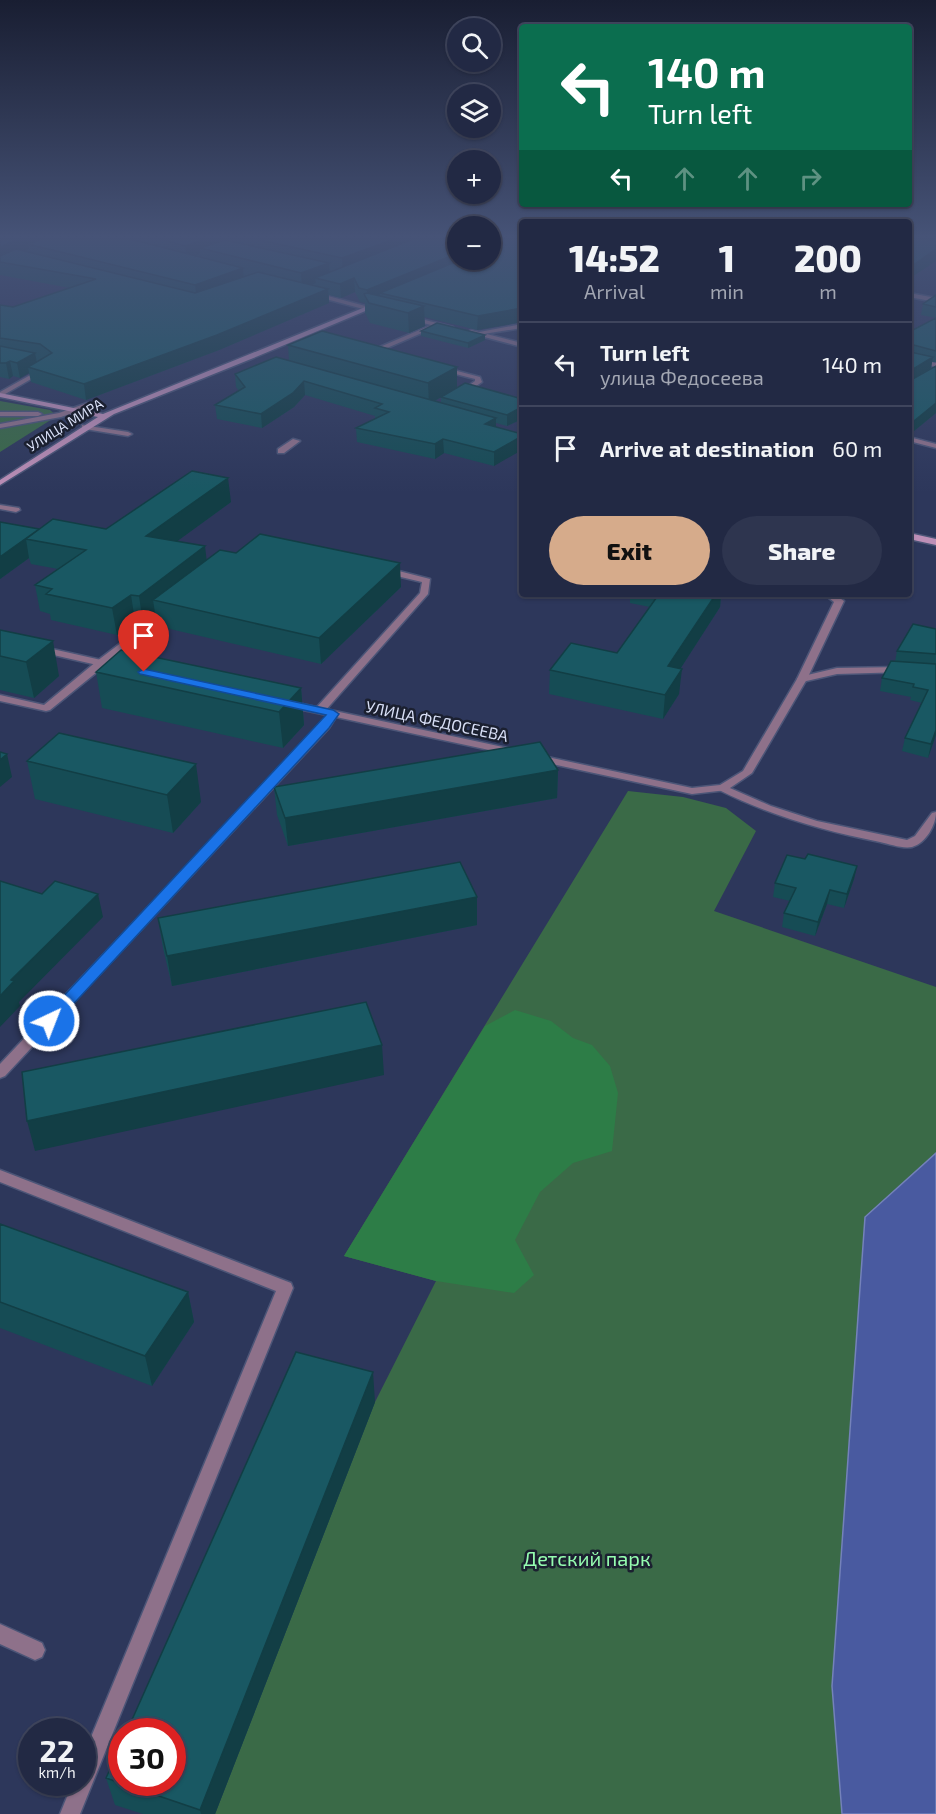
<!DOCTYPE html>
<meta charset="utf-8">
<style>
body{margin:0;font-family:"Exo 2",sans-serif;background:#2e354f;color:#f1f3f6;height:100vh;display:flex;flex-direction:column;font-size:22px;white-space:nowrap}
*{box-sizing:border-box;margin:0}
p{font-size:20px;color:#a2a6b2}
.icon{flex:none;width:33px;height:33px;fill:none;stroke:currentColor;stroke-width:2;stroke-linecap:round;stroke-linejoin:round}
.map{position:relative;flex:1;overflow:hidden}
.details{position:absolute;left:519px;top:219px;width:393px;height:378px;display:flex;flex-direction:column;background:#222944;border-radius:6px;box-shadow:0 2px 4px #0004,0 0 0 2px #3f455d}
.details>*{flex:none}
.guide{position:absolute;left:519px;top:24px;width:393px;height:183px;border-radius:6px;box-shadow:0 2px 4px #0004,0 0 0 2px #3f455d;background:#0b6e4f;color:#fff;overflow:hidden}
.controls{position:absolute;left:447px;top:18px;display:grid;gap:12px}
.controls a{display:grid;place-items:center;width:54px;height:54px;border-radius:50%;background:#222944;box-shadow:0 2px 4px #0004,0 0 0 2px #3f455d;font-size:30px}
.speed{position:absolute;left:18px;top:1718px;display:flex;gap:12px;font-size:30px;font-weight:700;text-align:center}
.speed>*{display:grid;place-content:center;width:78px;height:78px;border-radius:50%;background:#222944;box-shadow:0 2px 4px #0004,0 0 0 2px #3f455d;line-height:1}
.speed small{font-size:15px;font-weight:400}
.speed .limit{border:9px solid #d22;background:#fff;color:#111}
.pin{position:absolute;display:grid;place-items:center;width:51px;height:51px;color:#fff;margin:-62px -26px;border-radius:50% 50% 50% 0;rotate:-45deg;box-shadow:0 0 6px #0007}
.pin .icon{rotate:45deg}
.me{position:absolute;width:66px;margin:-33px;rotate:43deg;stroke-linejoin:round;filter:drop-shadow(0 0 4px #0008)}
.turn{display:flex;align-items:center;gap:21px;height:126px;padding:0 30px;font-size:27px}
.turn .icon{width:78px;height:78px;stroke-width:2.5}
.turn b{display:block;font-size:42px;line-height:51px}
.lanes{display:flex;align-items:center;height:57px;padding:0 30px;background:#0003;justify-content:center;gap:30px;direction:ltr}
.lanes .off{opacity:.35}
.eta{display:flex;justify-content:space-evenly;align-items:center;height:102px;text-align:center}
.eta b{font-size:36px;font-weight:800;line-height:42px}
.primary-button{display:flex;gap:12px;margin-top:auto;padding:12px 30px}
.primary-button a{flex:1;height:69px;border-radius:36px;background:#d6ab8b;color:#111;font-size:24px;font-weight:800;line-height:69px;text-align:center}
.primary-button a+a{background:#2e354f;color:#f1f3f6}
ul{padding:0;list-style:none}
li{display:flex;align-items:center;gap:18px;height:84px;padding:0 30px;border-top:2px solid #3f455d}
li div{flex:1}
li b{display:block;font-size:22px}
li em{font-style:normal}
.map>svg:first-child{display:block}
.green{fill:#3a6a47}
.forest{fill:#2d7d47}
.water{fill:#495aa0;stroke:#7482ba;stroke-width:1.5}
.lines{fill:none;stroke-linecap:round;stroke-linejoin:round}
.lane-casing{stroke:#4c5577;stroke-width:3}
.street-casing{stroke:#4c5577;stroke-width:3}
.secondary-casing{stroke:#4c5577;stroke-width:3}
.lane{fill:#8e718a;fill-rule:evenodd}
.street{fill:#8e718a;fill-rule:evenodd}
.secondary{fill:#bd8fb7;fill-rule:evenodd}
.wall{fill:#164c55;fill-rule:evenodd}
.shaded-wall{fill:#123e45}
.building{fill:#195863;stroke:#123e45;stroke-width:1.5}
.route{fill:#1a73e8;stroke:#114b97;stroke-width:1.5}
.labels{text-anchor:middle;stroke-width:5;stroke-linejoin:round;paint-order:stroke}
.far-street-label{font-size:14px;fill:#d8dff6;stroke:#1b2030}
.street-label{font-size:16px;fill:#d8dff6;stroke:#1b2030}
.near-park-label{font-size:20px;fill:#95fdb0;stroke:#1b2030}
</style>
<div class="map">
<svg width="936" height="1814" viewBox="0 0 936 1814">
<rect width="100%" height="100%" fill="#2d375b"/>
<path class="green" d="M0 401 50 410 57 416 0 452Z
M628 791 683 797 726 808 756 831 714 911 936 987V1153L865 1217 832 1686 842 1814H215L375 1402 436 1281 344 1256Z"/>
<path class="forest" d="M515 1010 551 1021 573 1038 592 1045 610 1066 618 1093 612 1151 573 1163 540 1192 515 1240 534 1275 514 1293 436 1281 344 1256 485 1026Z"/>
<path class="water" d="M936 1153V1814H842L832 1686 865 1217Z"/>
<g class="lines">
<g class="lane-casing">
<path id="lane" d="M313 292 369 307 370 308 367 310 311 295Z
M436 323 439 325 438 326 380 351 383 353V355L373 352 375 349Z
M522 324V328L477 335 474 333Z
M442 367 480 377 482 382 463 395H459V393L475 381V379L440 370 439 369Z
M43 368 46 370 45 371 0 397V392Z
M82 425 128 432 132 434 128 436 85 429H82Z
M293 439 300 441 284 453H278V449Z
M0 505 19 508 20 510 16 512 0 509Z
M387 568 430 579 428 594 324 712H316V708L420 593 422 582 384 573V569Z
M167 608 170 609V613L50 710 46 711 0 701V695L44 705 97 661Z
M902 667 907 670 905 672 837 674 802 682 797 679 799 677 837 668Z
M723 785 771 806 817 821 907 840 915 836 932 813 936 812C936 825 926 843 912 847 903 849 889 844 880 842 824 831 771 816 719 790L718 788 719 786Z"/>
</g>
<g class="street-casing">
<path id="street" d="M909 293 936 298V302L909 297Z
M409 316 453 327 454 328 451 330 407 319V317Z
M471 330 522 343V347L469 333 468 332Z
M909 357 936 363V367L909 361Z
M87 403H90V407L61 417 0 428V424L59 413Z
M0 412H38L42 414 38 416H0Z
M909 437 936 444V448L909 441Z
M824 594H834L844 601 807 679 752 773 727 790 692 794 538 761 533 758 538 755 692 788 720 785 743 771 797 679 834 602Z
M39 646 119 664 124 667 119 670 36 651 34 649Z
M288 701 512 749 517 752 512 755 336 717 329 728 5 1076 0 1078V1064L321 724 327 715 284 706V702Z
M0 1170 291 1283 293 1288 80 1814H60L73 1782H82V1759L276 1291 0 1182Z
M0 1624 42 1643 45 1650 42 1657 35 1660 0 1644Z"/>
</g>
<g class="secondary-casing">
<path id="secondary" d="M380 301 382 304 251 359 114 414 0 485V480L98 417 0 397V393L103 414Z
M909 533 936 539V545L909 539Z"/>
</g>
<use href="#lane" class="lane"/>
<use href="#street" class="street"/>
<use href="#secondary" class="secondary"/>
</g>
<path class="wall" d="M0 239H458V260L522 239V322L477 330 424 317 425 326 409 333 370 323 365 313V303L360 302 355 292 341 298 329 295V303L219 350 86 400 31 382 29 373 20 378 13 376 9 379 0 377V305L13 307 70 288 0 275Z
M936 295V318L921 315 923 304Z
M936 318V362H932L931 368 936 366V413L909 435V332Z
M421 331 485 340 468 348 421 336Z
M288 345 457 367V388L522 399V419L507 426 496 423 494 466 444 453 435 459 357 442 356 428 375 419V416L305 395 294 407 262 428 217 419 215 405 239 391 236 387 235 374 289 361ZM441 397V403L435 401Z
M231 502 177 541 206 560 401 587 321 664 157 626 155 613 143 623 135 621 117 635 51 620 50 614 40 611 35 585 58 569 31 564 29 558 0 579V522L39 529H106Z
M630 594H721L720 607 680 669 679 694 663 719 549 694 550 670 617 653 650 607 630 603Z
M936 629V735L928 758 902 751 905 738 922 703 910 700 911 697 880 691 882 678 895 662 897 651Z
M0 630 59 676 34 698 0 690Z
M96 672 301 688 304 725 283 748 102 708Z
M27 761 201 802 173 833 35 799Z
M558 770 557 798 288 846 277 815 274 787Z
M805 859 857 866 854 879 844 908 827 904 815 936 782 927 784 913 790 901 773 897 775 883Z
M477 897V925L172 986 163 948 158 918Z
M0 1224 188 1292 194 1322 152 1386 0 1328Z
M375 1402 215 1814H143L115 1805 106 1778Z"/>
<path class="shaded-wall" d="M18 239H55L28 244 29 249 0 262V247Z
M205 239H226V246L200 248V254L187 259 185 246Z
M394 239H415L343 272 342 258Z
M490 239H519L490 251Z
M936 249V261L909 279V268Z
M458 253V260H472L380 293V298L367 300V290Z
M329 263 330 278H315L316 283 302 288 301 273Z
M243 268 244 281 197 299 195 285Z
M354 278 355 292 341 298 340 284Z
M328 289 329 303 219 350 86 400 84 384Z
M424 306 425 326 409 333 408 313Z
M522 308V322L477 330 478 316Z
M485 335V340L468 348V343Z
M35 353 38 368 28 367 29 373 20 378 17 363Z
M933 357 931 368 909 381 910 371Z
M10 361 13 376 9 379 6 363Z
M457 367V388L429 404 428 383Z
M304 381 305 395 294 407 262 428 261 414Z
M936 403V413L909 435V425Z
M522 407V419L507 426V415Z
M496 418V432L485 424Z
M522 436V450L494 466V452Z
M443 439 444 453 435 459V444Z
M228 478 231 502 150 561 146 536Z
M26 539 29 558 0 579V557Z
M205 546 208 572 153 600 155 613 143 623 139 596Z
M400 563 401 587 321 664 319 638Z
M716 594H721L720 607 666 691 668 666Z
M131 595 135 621 117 635 112 608Z
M53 641 59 676 34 698 26 662Z
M682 669 679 694 663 719 665 695Z
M301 688 304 725 283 748 279 712Z
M936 730V735L928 758 931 744Z
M7 754 12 777 0 787V760Z
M196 764 201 802 173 833 167 795Z
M558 770 557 798 288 846 285 818Z
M857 866 854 879 844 908 847 894Z
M830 890 827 904 815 936 818 922Z
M98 894 103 917 19 1002 20 1006 0 1027V996L11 980Z
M477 897V925L172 986 167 956Z
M382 1045 384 1075 35 1151 27 1121Z
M188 1292 194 1322 152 1386 145 1356Z
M373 1372 375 1402 215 1814H201L200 1810Z"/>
<path class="building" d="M0 239H18L0 247Z
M41 239H130L243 268 195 285 28 244Z
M160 239H205L185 246Z
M255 239H394L342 258Z
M413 239H458V253L367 290 359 288 354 278 340 284 315 278Z
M506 239H522V308L478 316 380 293 460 260H490V245Z
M909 239H925L936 241V249L909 268Z
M225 240 329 263 301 273 200 248Z
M16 249 195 293 258 272 328 289 217 335 84 384 28 367 52 353 40 344 0 338V305L13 307 96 279 0 262V256Z
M367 293 424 306 408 313 369 303 364 294Z
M936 295V307L923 304Z
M936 318V351L910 344V352L933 357 910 371 911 380 936 366V403L909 425V332Z
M437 323 485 335 468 343 421 331Z
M322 331 457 367 428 383 288 345Z
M0 346 35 353 17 363 10 361 6 363H0Z
M276 357 496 418 485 424 522 434V436L494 452 443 439 435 444 356 428 389 412 375 408 382 404 304 381 293 393 261 414 215 405 245 387 235 374Z
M465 383 522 399V407L507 415 441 397Z
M192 471 228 478 146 536 205 546 139 596 131 595 112 608 46 594 52 589 35 585 86 550 26 539 53 519 106 529Z
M0 522 39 529 0 557Z
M260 534 400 563 319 638 153 600 220 550 236 553Z
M659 594H716L668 666 682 669 665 695 550 670 571 643 617 653Z
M913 624 936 629V654L897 651Z
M0 630 53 641 26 662 0 656Z
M121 650 301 688 279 712 96 672Z
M891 661 936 664V730L931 744 905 738 928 690 913 687 914 684 882 678Z
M59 733 196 764 167 795 27 761Z
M540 742 558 770 285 818 274 787Z
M0 752 7 754 0 760Z
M808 854 857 866 847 894 830 890 818 922 784 913 796 888 775 883 787 855 805 859Z
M460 862 477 897 167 956 158 918Z
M0 881 42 894 55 881 98 894 11 980 14 981 0 996Z
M366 1002 382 1045 27 1121 22 1072Z
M0 1224 188 1292 145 1356 0 1302Z
M296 1352 373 1372 200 1810 106 1778 122 1743V1782H172V1731H127Z"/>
<linearGradient id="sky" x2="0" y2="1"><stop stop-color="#191e32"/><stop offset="0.48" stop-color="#465377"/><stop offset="1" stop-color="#465377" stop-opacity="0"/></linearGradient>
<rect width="936" height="493" fill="url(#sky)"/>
<path class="route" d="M144 669 333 710 339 714 329 728 54 1025H43L41 1021 43 1018 326 715 140 674 138 672Z"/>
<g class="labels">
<g class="far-street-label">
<text transform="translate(65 425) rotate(-32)" y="5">УЛИЦА МИРА</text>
</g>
<g class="street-label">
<text transform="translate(437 721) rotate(12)" y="6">УЛИЦА ФЕДОСЕЕВА</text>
</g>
<g class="near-park-label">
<text x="587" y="1566">Детский парк</text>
</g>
</g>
</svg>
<div class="controls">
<a><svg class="icon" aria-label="search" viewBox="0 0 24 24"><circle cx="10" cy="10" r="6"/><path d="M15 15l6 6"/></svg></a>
<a><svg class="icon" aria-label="layers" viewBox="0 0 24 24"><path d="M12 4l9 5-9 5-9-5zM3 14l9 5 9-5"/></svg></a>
<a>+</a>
<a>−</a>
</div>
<div class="speed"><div>22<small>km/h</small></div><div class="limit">30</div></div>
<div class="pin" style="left:144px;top:672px;background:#d93025"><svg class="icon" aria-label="arrive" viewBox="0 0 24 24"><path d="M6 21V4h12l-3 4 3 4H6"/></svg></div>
<svg class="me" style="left:49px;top:1021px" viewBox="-20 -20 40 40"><circle r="17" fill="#1a73e8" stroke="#fff" stroke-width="3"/><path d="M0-11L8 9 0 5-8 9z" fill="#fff"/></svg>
<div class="guide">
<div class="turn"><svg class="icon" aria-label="left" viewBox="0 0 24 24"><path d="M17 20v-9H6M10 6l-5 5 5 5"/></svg><div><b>140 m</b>Turn left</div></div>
<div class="lanes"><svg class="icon" aria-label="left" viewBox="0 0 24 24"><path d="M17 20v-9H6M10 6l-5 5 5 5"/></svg><svg class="icon off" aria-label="ahead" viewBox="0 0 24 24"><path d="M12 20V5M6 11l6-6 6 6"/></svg><svg class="icon off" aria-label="ahead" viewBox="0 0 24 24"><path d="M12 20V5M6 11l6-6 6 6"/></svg><svg class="icon off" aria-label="right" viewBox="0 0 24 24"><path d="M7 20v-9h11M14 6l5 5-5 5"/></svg></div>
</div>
<section class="details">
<div class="eta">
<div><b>14:52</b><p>Arrival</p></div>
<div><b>1</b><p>min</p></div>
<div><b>200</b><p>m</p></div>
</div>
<ul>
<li><svg class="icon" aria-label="left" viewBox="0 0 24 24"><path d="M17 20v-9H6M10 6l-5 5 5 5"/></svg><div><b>Turn left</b><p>улица Федосеева</p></div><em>140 m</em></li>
<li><svg class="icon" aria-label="arrive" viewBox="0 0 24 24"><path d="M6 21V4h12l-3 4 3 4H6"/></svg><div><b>Arrive at destination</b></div><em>60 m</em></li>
</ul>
<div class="primary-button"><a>Exit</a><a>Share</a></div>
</section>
</div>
